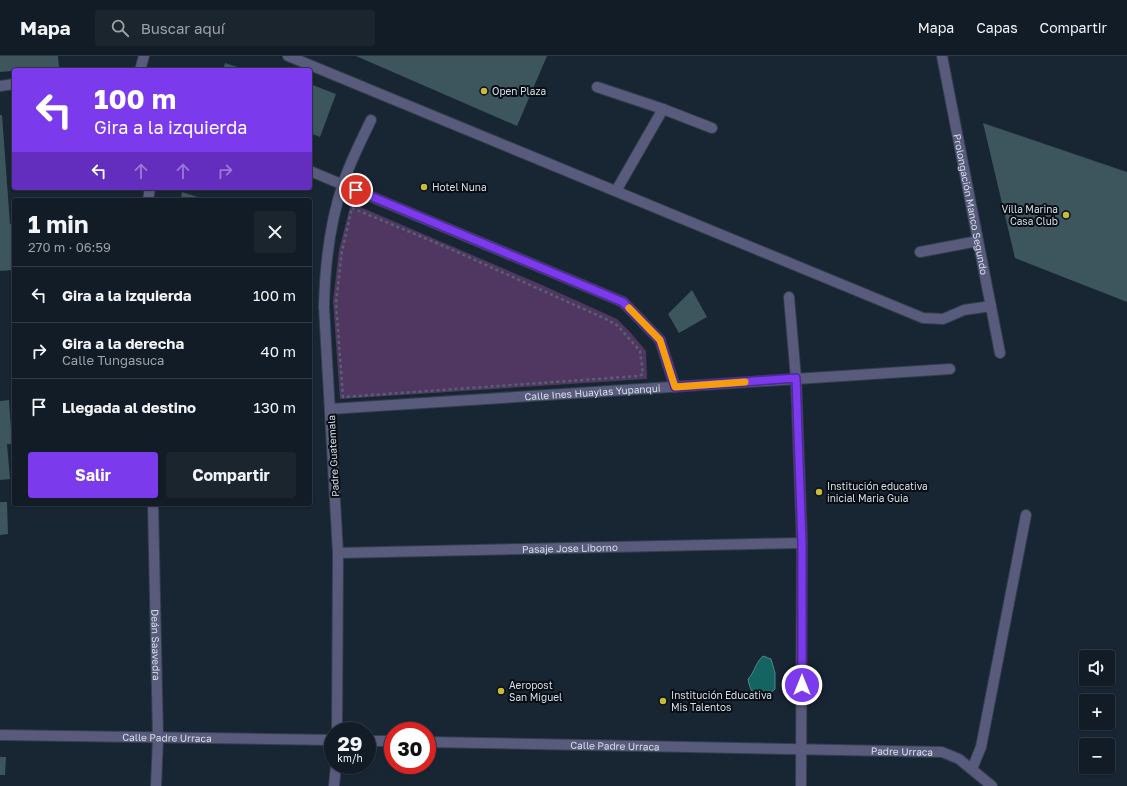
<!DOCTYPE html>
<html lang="es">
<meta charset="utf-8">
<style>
body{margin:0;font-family:"Golos Text",sans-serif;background:#1b252e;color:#f1f3f6;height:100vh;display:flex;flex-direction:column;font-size:15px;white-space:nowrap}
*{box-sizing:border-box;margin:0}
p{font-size:13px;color:#9ca1a7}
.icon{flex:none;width:22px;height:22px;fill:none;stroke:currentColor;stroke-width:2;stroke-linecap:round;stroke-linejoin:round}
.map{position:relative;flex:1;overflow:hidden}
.drawer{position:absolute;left:12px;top:142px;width:300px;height:308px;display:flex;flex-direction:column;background:#121c26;border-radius:4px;box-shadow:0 1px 3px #0004,0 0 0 1px #313a43}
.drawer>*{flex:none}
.hud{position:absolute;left:12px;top:12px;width:300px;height:122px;border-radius:4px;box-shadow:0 1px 3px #0004,0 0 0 1px #313a43;background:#7c3aed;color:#fff;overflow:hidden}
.buttons{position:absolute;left:1079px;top:594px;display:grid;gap:8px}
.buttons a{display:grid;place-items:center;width:36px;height:36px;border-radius:4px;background:#121c26;box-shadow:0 1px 3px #0004,0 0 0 1px #313a43;font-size:20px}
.speed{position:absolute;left:324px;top:666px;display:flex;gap:8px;font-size:20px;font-weight:700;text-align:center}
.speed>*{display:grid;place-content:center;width:52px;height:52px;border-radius:50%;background:#121c26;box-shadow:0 1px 3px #0004,0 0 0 1px #313a43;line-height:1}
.speed small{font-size:10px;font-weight:400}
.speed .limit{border:6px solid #d22;background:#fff;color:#111}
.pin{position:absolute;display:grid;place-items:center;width:34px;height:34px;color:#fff;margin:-17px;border:2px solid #fff;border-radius:50%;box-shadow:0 1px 4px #0007}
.me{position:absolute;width:44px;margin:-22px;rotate:0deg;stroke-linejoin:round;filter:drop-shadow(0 0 3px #0008)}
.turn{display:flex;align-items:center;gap:14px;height:84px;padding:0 16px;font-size:18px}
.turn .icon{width:52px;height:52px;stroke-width:2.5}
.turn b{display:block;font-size:28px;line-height:34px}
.lanes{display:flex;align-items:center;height:38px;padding:0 16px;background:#0003;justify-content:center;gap:20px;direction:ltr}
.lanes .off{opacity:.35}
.round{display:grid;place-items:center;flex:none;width:42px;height:42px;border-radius:4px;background:#1b252e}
.summary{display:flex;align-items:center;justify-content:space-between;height:68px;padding:0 16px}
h1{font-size:24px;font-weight:700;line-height:30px}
.button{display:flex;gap:8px;margin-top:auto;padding:8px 16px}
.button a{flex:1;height:46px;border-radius:4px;background:#7c3aed;color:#fff;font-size:16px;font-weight:700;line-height:46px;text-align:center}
.button a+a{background:#1b252e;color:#f1f3f6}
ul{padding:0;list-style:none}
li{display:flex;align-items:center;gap:12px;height:56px;padding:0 16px;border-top:1px solid #313a43}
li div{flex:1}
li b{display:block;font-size:15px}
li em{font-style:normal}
header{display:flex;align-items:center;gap:24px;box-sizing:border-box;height:56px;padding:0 20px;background:#121c26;border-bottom:1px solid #313a43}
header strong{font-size:19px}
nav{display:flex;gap:22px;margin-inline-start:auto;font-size:14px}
.search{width:280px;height:36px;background:#1b252e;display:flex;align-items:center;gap:10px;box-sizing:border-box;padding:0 14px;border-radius:4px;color:#9ca1a7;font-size:15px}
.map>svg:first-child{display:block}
.green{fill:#503762}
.water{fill:#146461;stroke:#4e898a}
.building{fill:#3d555d}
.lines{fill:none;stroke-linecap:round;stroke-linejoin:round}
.minor-casing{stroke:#333f4c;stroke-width:12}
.path{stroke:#56626e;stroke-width:2.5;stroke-dasharray:3 3;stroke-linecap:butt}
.minor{stroke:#585b7c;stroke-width:10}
.route-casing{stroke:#51269a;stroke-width:10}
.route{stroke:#7c3aed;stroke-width:7}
.slow{stroke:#f59e0b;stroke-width:7}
.poi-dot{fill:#c9ba3a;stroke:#080e14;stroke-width:1.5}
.labels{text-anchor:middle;stroke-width:4;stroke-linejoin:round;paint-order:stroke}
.poi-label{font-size:10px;fill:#d6dfe8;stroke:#080e14;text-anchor:start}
.street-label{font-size:10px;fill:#d6dfe8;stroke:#080e14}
</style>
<header>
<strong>Mapa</strong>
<div class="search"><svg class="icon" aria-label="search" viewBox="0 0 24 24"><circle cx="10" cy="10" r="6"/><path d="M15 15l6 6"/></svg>Buscar aquí</div>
<nav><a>Mapa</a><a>Capas</a><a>Compartir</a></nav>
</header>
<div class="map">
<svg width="1127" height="730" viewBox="0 0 1127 730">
<rect width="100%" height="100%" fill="#182533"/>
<path class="green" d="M351 147 542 229 617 263 631 277 646 295 647 323 340 343 333 245 339 194Z"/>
<path class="water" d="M763 600 771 603 775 617V633L764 642C753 639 750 635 748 623 755 616 754 609 763 600Z"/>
<path class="building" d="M0 0H58L59 11 0 16Z
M356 0H547L517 70Z
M225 7 247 14H223Z
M310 28 336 38 320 81 310 77Z
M0 59H2L10 168H14V214L0 215Z
M983 67 1127 116V246L1015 202Z
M182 136 207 144H181Z
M692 234 707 261 679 277 668 258Z
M9 344 12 388H7L10 423 0 424V345Z
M0 446H7L8 478 0 479Z
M0 701H6L5 719H0Z"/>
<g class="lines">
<g class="minor-casing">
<g id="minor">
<path d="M288 0 923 262 943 263 964 254 991 250"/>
<path id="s1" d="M942 0 1000 297"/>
<path d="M140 14 144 0"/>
<path d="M0 30 14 28"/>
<path d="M597 31 663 53 712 72"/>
<path d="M310 115 623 246 660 284 675 331"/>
<path d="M616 135 663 53"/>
<path d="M148 144 150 132"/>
<path d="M920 196 978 185"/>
<path d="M789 241 796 323 802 487 801 730"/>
<path id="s2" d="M330 353 950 313"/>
<path id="s3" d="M153 448 158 682 156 730"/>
<path id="s4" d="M338 497 802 487"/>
<path d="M337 675 338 497 324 251C325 209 329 168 343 128 350 106 361 85 371 64"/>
<path id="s5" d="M0 679 333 684"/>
<path d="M367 685H393"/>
<path id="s6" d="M427 686 942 696 959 703 992 730"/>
<path d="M972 713 981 691 1026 459"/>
<path d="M334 730 336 709"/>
</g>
</g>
<path class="path" d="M352 152 446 191 608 264 618 270 640 295 643 318 639 320 343 341 336 247 342 195Z"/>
<use href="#minor" class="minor"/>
</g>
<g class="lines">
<g class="route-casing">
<path id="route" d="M356 134 623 246 660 284 675 331 796 322 802 487V629"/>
</g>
<use href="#route" class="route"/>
<path class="slow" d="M629 252 660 284 675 331 745 326"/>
</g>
<g class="poi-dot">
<circle cx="484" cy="35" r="4"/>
<circle cx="424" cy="131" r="4"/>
<circle cx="1066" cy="159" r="4"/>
<circle cx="819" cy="436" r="4"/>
<circle cx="501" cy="635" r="4"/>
<circle cx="663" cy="645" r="4"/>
</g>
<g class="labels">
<g class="poi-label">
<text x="492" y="39">Open Plaza</text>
<text x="432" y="135">Hotel Nuna</text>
<text x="1058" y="157" text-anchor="end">Villa Marina<tspan x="1058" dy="12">Casa Club</tspan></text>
<text x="827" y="434">Institución educativa<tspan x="827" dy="12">inicial Maria Guia</tspan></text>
<text x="509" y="633">Aeropost<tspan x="509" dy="12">San Miguel</tspan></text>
<text x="671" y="643">Institución Educativa<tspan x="671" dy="12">Mis Talentos</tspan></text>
</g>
<g class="street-label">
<text dy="4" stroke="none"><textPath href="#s1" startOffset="151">Prolongación Manco Segundo</textPath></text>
<text dy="4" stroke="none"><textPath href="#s2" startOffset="263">Calle Ines Huaylas Yupanqui</textPath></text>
<text transform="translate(333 400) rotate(-93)" y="4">Padre Guatemala</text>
<text dy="4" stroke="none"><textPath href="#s4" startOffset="232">Pasaje Jose Liborno</textPath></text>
<text dy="4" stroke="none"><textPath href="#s3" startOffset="141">Deán Saavedra</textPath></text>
<text dy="4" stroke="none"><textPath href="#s5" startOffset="167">Calle Padre Urraca</textPath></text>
<text dy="4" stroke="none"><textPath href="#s6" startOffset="188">Calle Padre Urraca</textPath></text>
<text dy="4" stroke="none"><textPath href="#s6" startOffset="475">Padre Urraca</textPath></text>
</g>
</g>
</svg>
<div class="buttons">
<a><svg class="icon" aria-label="sound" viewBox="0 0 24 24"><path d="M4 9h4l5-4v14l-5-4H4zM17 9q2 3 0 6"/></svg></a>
<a>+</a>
<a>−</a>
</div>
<div class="speed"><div>29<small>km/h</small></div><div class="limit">30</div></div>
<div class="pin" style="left:356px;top:134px;background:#d93025"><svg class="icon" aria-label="arrive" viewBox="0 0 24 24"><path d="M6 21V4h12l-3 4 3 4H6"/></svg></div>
<svg class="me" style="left:802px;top:629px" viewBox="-20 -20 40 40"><circle r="17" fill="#7c3aed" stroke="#fff" stroke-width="3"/><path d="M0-11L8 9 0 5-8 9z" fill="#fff"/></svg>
<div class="hud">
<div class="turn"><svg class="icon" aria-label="left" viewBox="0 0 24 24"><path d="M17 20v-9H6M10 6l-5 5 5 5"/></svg><div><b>100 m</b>Gira a la izquierda</div></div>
<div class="lanes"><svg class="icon" aria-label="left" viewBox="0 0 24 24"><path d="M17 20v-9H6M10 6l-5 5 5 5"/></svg><svg class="icon off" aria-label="ahead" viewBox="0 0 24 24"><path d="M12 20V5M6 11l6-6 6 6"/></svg><svg class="icon off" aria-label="ahead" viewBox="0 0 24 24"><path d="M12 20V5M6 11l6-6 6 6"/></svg><svg class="icon off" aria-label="right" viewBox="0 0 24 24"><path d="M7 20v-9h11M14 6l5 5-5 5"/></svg></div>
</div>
<section class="drawer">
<div class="summary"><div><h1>1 min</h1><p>270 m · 06:59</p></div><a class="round"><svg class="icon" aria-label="close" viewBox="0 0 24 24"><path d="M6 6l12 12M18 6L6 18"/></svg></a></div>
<ul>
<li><svg class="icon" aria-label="left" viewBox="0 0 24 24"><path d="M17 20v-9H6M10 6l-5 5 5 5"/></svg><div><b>Gira a la izquierda</b></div><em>100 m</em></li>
<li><svg class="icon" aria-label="right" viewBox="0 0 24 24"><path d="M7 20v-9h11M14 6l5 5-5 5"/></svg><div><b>Gira a la derecha</b><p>Calle Tungasuca</p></div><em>40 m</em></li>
<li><svg class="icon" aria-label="arrive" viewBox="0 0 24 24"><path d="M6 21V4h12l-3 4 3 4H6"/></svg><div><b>Llegada al destino</b></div><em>130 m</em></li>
</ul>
<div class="button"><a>Salir</a><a>Compartir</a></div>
</section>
</div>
